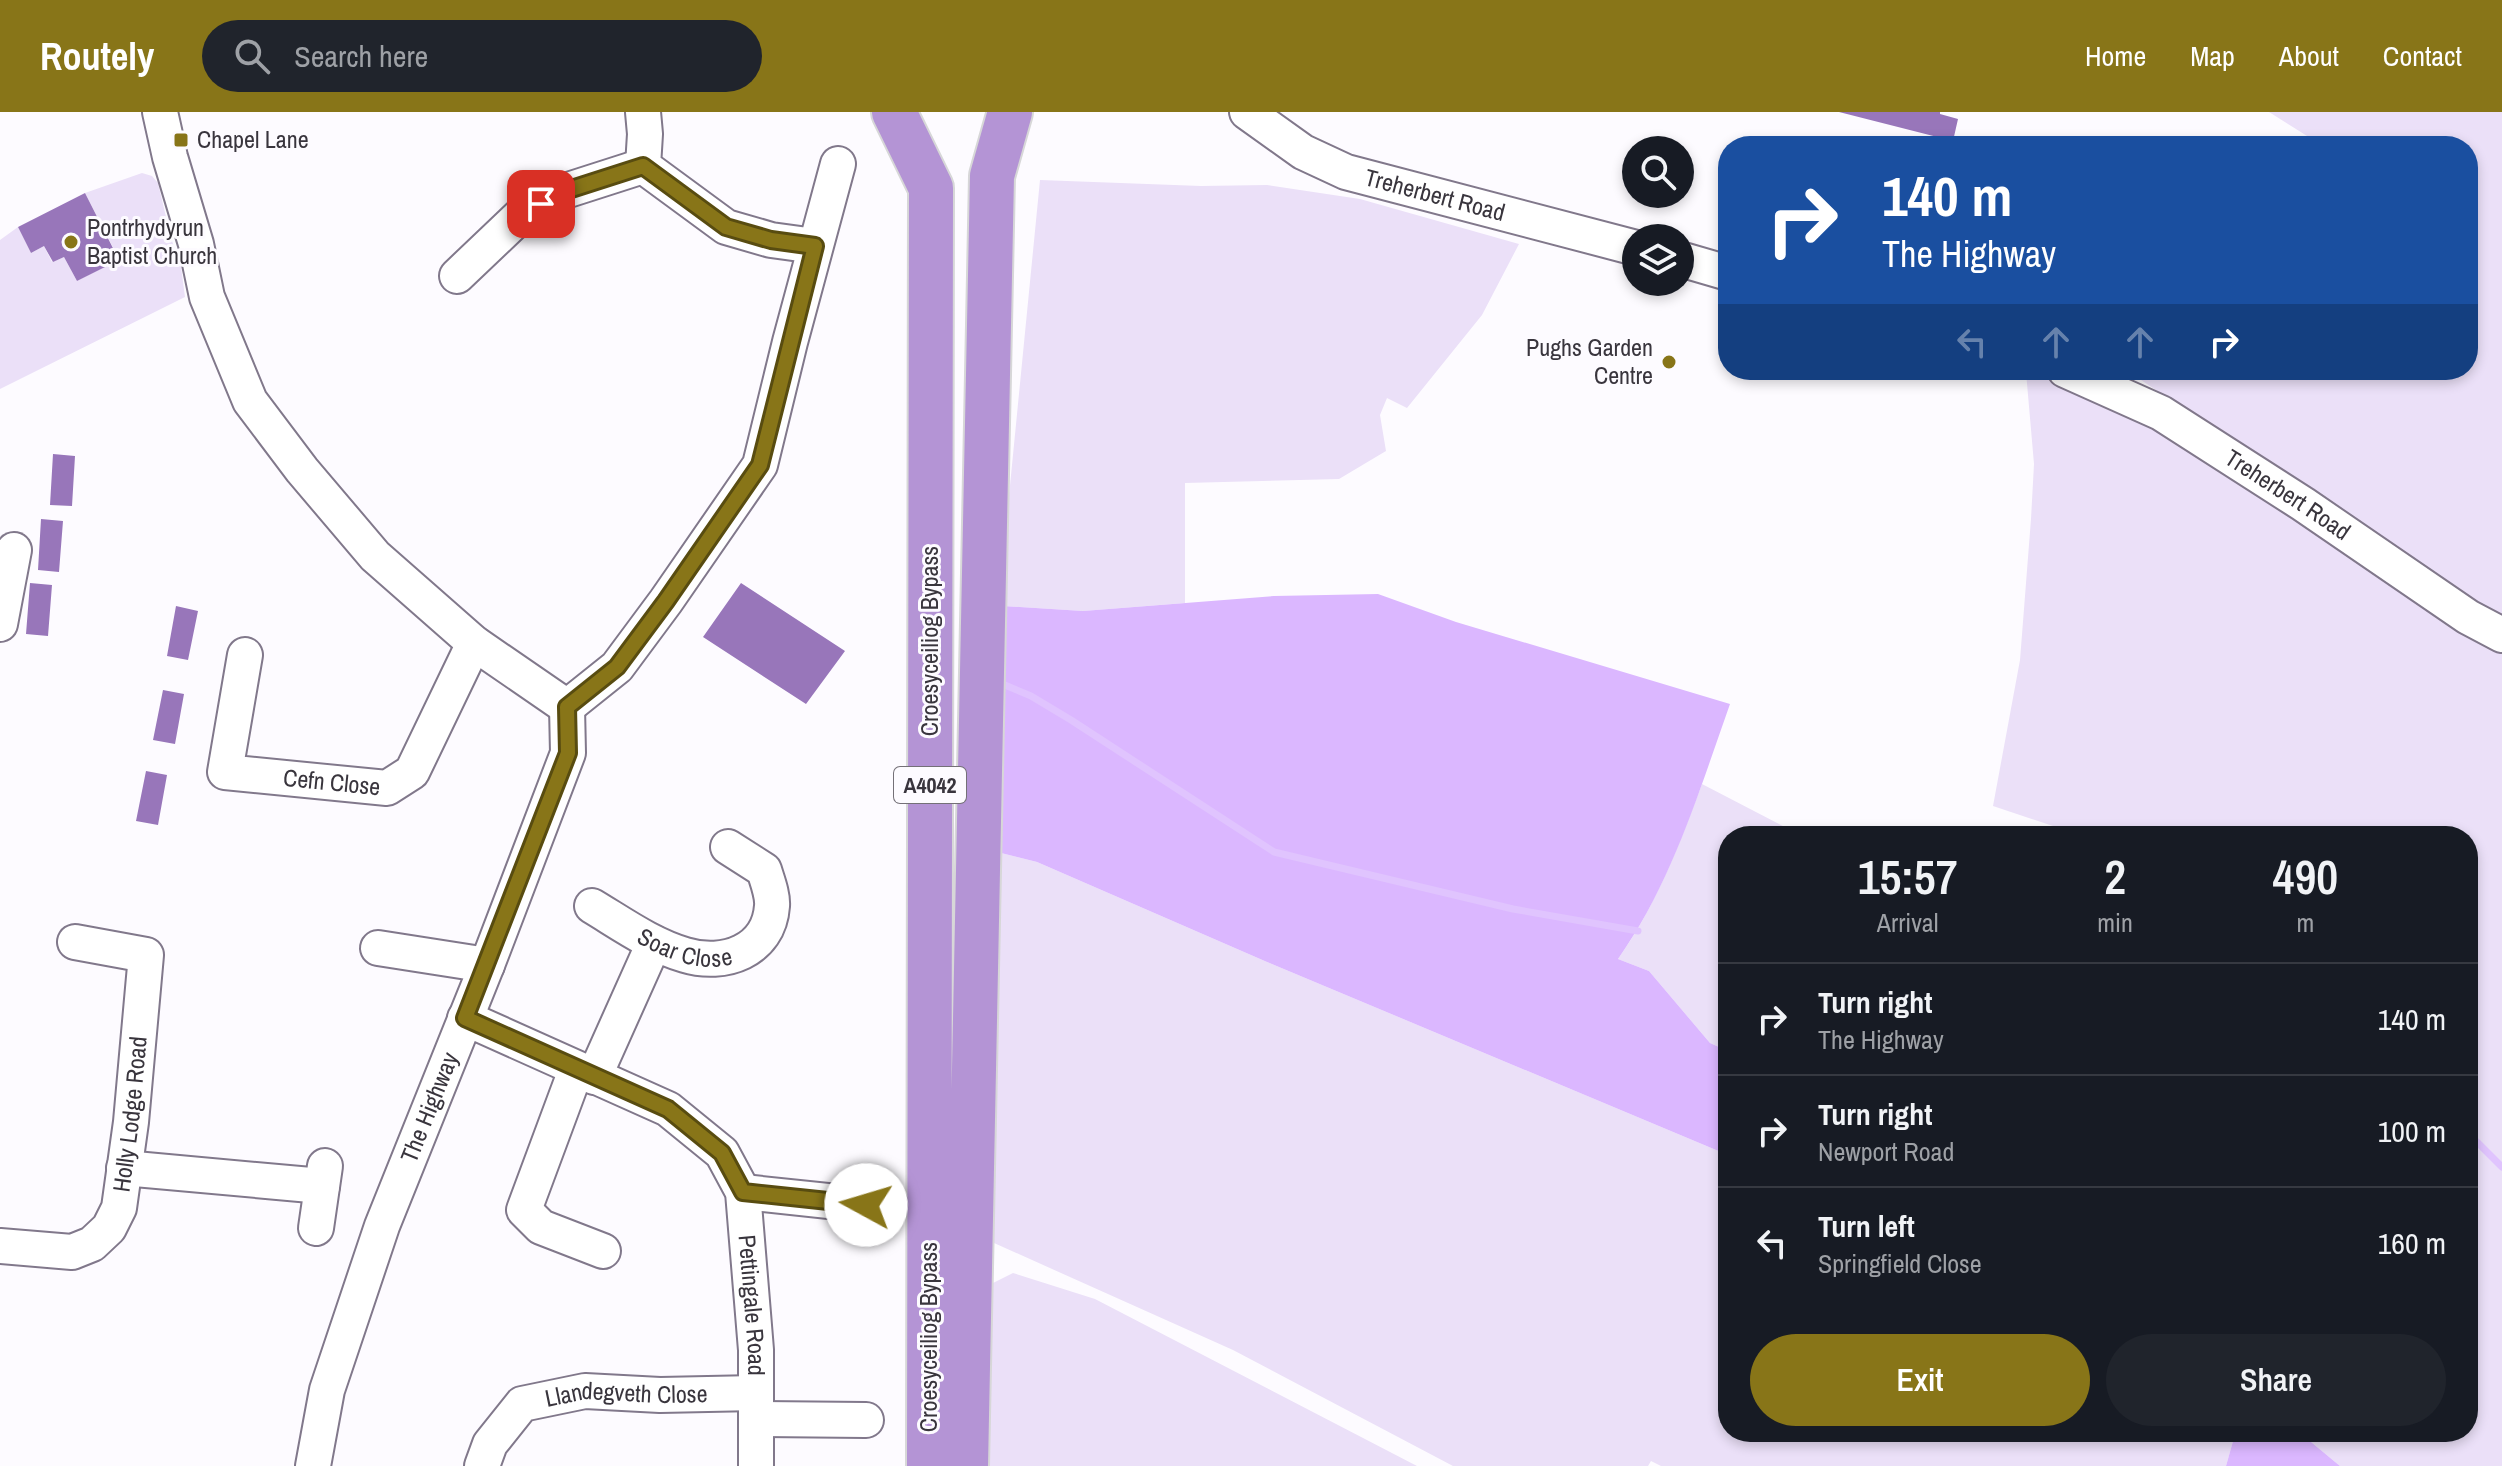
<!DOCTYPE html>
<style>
body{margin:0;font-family:"Archivo Narrow",sans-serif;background:#20242c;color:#f1f3f6;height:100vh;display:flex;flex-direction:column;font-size:30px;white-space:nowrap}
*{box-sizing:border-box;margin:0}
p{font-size:26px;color:#9ea1a6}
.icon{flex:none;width:44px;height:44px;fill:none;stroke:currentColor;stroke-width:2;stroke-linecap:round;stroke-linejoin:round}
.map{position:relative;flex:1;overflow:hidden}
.panel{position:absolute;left:1718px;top:714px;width:760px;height:616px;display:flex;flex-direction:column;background:#171b24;border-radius:32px;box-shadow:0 4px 12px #0003}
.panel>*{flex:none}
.hud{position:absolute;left:1718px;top:24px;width:760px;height:244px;border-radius:32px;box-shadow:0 4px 12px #0003;background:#1a4fa0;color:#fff;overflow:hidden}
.fabs{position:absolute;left:1622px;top:24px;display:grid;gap:16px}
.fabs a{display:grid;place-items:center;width:72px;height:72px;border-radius:50%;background:#171b24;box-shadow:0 4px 12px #0003;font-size:40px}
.pin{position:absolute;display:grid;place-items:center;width:68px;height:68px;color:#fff;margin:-34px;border-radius:16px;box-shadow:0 4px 12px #0006}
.me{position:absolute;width:88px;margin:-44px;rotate:276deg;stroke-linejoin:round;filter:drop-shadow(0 0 6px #0008)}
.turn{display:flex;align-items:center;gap:28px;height:168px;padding:0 32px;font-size:36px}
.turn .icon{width:104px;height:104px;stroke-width:2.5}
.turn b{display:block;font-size:56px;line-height:68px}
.lanes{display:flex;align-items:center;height:76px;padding:0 32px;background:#0003;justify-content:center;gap:40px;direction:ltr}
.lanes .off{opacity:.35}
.eta{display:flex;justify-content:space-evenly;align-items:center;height:136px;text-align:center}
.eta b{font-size:48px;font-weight:600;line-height:56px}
.action{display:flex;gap:16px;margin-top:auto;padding:16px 32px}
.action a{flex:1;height:92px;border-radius:48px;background:#887518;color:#fff;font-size:32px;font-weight:600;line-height:92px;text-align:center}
.action a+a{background:#20242c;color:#f1f3f6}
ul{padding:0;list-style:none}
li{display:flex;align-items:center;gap:24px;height:112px;padding:0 32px;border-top:2px solid #363941}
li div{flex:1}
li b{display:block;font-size:30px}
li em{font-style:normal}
header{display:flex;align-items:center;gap:48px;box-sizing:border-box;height:112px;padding:0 40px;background:#887518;color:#fff}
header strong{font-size:38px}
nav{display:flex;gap:44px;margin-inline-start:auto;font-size:28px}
.search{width:560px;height:72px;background:#20242c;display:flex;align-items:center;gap:20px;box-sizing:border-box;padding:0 28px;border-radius:44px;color:#9ea1a6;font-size:30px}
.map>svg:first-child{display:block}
.green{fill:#ebe0f8}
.forest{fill:#dbb7ff}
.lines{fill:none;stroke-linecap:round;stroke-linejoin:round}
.stream{stroke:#e0c4fe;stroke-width:7}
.building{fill:#9876ba}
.minor-casing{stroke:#81788b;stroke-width:38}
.highway-casing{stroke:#d7d7d8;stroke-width:48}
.minor{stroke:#fff;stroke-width:34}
.highway{stroke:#b494d5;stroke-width:44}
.route-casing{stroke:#584c10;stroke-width:20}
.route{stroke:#887518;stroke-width:14}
.poi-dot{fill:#887518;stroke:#fdfbff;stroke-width:3}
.labels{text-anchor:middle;stroke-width:6;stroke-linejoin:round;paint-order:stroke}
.shield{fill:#fdfbff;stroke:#747077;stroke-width:2}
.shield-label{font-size:22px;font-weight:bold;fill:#39353d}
.poi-label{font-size:24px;fill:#39353d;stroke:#fdfbff;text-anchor:start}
.street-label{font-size:24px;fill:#39353d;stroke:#fdfbff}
</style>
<header>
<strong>Routely</strong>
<div class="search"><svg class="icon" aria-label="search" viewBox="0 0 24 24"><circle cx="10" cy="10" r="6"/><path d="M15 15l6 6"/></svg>Search here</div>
<nav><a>Home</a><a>Map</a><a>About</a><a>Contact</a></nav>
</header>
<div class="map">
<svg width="2502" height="1354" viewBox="0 0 2502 1354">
<rect width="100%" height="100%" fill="#fdfbff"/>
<path class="green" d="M2269 0H2502V509L2126 258H2468V34H2323Z
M142 61 152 64 158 71 171 126 181 155 185 185 0 277V128L18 115 31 141 44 134 52 150 64 145 77 169 119 147 85 81Z
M1040 68 1201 74 1267 73 1360 87 1519 132 1482 203 1407 296 1387 286 1380 303 1386 339 1339 367 1185 371V491L1083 499 1003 494 1006 414Z
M2026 260 2043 265 2161 317 2502 538V1354H2340L2299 1320H2468V724H2083L1993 694 2020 548 2031 407 2034 352Z
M1702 672 1802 724H1728V939L1710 931 1649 859 1618 847C1656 794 1679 733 1702 672Z
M997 740 1037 750 1267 850 1728 1043V1320H2238L2235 1322 2226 1354H1661L1651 1349 1648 1354H1453L1233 1238 994 1131Z
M1013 1161 1095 1187 1417 1354H987L991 1172Z"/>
<path class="forest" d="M1378 482 1456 510 1730 592C1699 679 1672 771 1618 847L1649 859 1710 931 1728 939V1043L1267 850 1037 750 997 740 1003 494 1083 499 1274 484Z
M2238 1320H2299L2340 1354H2226L2235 1322Z"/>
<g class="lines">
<path class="stream" d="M1000 571 1031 584 1071 608 1274 740 1513 797 1638 819
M2468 1021 2502 1055"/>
</g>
<path class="building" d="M1839 0H1940V2L1958 7 1953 29Z
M85 81 119 148 77 169 64 145 53 150 44 134 31 141 18 115Z
M53 342 75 344 72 394 50 393Z
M41 407 63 409 59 460 38 458Z
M30 471 52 473 48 524 26 522Z
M741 471 845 539 806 592 703 525Z
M176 494 198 499 188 548 167 544Z
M163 578 184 582 175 632 153 628Z
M146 659 167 663 158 713 136 709Z"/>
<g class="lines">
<g class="minor-casing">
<g id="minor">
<path d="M160 0 170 45 196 132 207 185 250 289 302 358 375 444 474 531 567 595"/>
<path d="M643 0 645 22 643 54 726 115 771 128 815 134"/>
<path id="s1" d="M1247 0 1303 40 1346 60 1636 136"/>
<path d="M1680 147 1728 161"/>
<path d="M457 164 520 104 562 80 643 54"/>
<path id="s2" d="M2065 258 2161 301 2303 392 2468 505 2502 523"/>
<path d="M0 512 14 438"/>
<path id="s3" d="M245 543 225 660 387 676 412 660 474 531"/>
<path d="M567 595 617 555 666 489 760 353 790 230 838 52"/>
<path id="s4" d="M592 794C622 812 651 833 685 843 724 855 769 839 772 794 773 783 767 768 764 758L728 735"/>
<path d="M378 836 487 853"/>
<path id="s5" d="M465 906 668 997 722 1041 743 1080 756 1238V1354"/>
<path d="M576 958 524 1098 541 1115 603 1139"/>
<path d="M594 965 654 831"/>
<path d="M124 1056 322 1074"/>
<path d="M743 1080 866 1093"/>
<path d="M316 1116 325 1054"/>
<path id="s6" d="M0 1134 72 1140 92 1132 109 1116 119 1096 131 1010 146 843 75 830"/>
<path d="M756 1307 866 1308"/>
<path id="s7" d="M313 1354 327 1278 382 1114 487 853 568 641 567 595"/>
<path id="s8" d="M482 1354 490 1332 522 1292 585 1279 660 1283 756 1281"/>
</g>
</g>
<g class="highway-casing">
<path id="highway" d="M894 0 931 76 929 1354
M966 1354 992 64 1010 0"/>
</g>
<use href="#minor" class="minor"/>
<use href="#highway" class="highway"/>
</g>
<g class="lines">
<g class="route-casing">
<path id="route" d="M541 92 562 80 643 54 726 115 771 128 815 134 760 353 666 489 617 555 567 595 568 641 465 906 668 997 722 1041 743 1080 866 1093"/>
</g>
<use href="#route" class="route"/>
</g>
<g class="poi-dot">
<rect x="173" y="20" width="16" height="16" rx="4"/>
<circle cx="71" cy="130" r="8"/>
<circle cx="1669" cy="250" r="8"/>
</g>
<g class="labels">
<rect class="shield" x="894" y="655" width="72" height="36" rx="6"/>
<g class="shield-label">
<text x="930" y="681">A4042</text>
</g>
<g class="poi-label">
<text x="197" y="36">Chapel Lane</text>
<text x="87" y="124">Pontrhydyrun<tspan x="87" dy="28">Baptist Church</tspan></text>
<text x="1653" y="244" text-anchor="end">Pughs Garden<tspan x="1653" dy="28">Centre</tspan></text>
</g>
<g class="street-label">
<text dy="8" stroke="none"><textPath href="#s1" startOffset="208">Treherbert Road</textPath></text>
<text dy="8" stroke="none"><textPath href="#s2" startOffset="256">Treherbert Road</textPath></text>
<text transform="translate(930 529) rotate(-90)" y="8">Croesyceiliog Bypass</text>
<text dy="8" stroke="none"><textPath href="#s3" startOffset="226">Cefn Close</textPath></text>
<text dy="8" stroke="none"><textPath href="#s4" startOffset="104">Soar Close</textPath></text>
<text dy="8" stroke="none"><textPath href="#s7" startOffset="378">The Highway</textPath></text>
<text dy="8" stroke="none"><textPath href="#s6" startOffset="234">Holly Lodge Road</textPath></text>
<text dy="8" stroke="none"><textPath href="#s5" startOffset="450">Pettingale Road</textPath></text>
<text transform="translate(929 1225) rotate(-90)" y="8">Croesyceiliog Bypass</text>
<text dy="8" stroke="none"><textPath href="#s8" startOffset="180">Llandegveth Close</textPath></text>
</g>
</g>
</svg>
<div class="fabs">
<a><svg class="icon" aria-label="search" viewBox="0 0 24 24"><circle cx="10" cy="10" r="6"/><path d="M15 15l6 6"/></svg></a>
<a><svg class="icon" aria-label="layers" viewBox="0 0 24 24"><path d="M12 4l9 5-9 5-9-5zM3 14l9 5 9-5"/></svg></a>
</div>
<div class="pin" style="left:541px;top:92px;background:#d93025"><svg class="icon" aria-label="arrive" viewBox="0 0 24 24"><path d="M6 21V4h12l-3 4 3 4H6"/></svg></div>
<svg class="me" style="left:866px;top:1093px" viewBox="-20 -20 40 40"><circle r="19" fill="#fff"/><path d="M0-13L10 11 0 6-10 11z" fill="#887518"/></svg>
<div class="hud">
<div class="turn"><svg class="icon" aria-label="right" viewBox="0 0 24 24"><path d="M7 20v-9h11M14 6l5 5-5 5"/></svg><div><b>140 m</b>The Highway</div></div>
<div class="lanes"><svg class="icon off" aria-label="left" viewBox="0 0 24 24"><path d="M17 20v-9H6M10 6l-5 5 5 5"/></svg><svg class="icon off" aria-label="ahead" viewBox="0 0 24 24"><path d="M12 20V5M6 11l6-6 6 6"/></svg><svg class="icon off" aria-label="ahead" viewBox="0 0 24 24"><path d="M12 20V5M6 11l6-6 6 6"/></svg><svg class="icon" aria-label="right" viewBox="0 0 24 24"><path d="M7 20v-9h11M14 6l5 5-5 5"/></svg></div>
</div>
<section class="panel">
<div class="eta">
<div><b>15:57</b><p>Arrival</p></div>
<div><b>2</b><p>min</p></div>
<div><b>490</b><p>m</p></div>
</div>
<ul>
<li><svg class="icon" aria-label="right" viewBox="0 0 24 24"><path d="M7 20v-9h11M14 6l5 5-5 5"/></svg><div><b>Turn right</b><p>The Highway</p></div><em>140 m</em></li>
<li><svg class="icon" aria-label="right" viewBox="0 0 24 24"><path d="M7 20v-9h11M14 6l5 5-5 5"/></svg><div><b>Turn right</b><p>Newport Road</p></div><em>100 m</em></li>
<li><svg class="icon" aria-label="left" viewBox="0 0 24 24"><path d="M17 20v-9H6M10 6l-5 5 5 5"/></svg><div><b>Turn left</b><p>Springfield Close</p></div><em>160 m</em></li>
</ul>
<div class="action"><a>Exit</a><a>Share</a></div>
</section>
</div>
